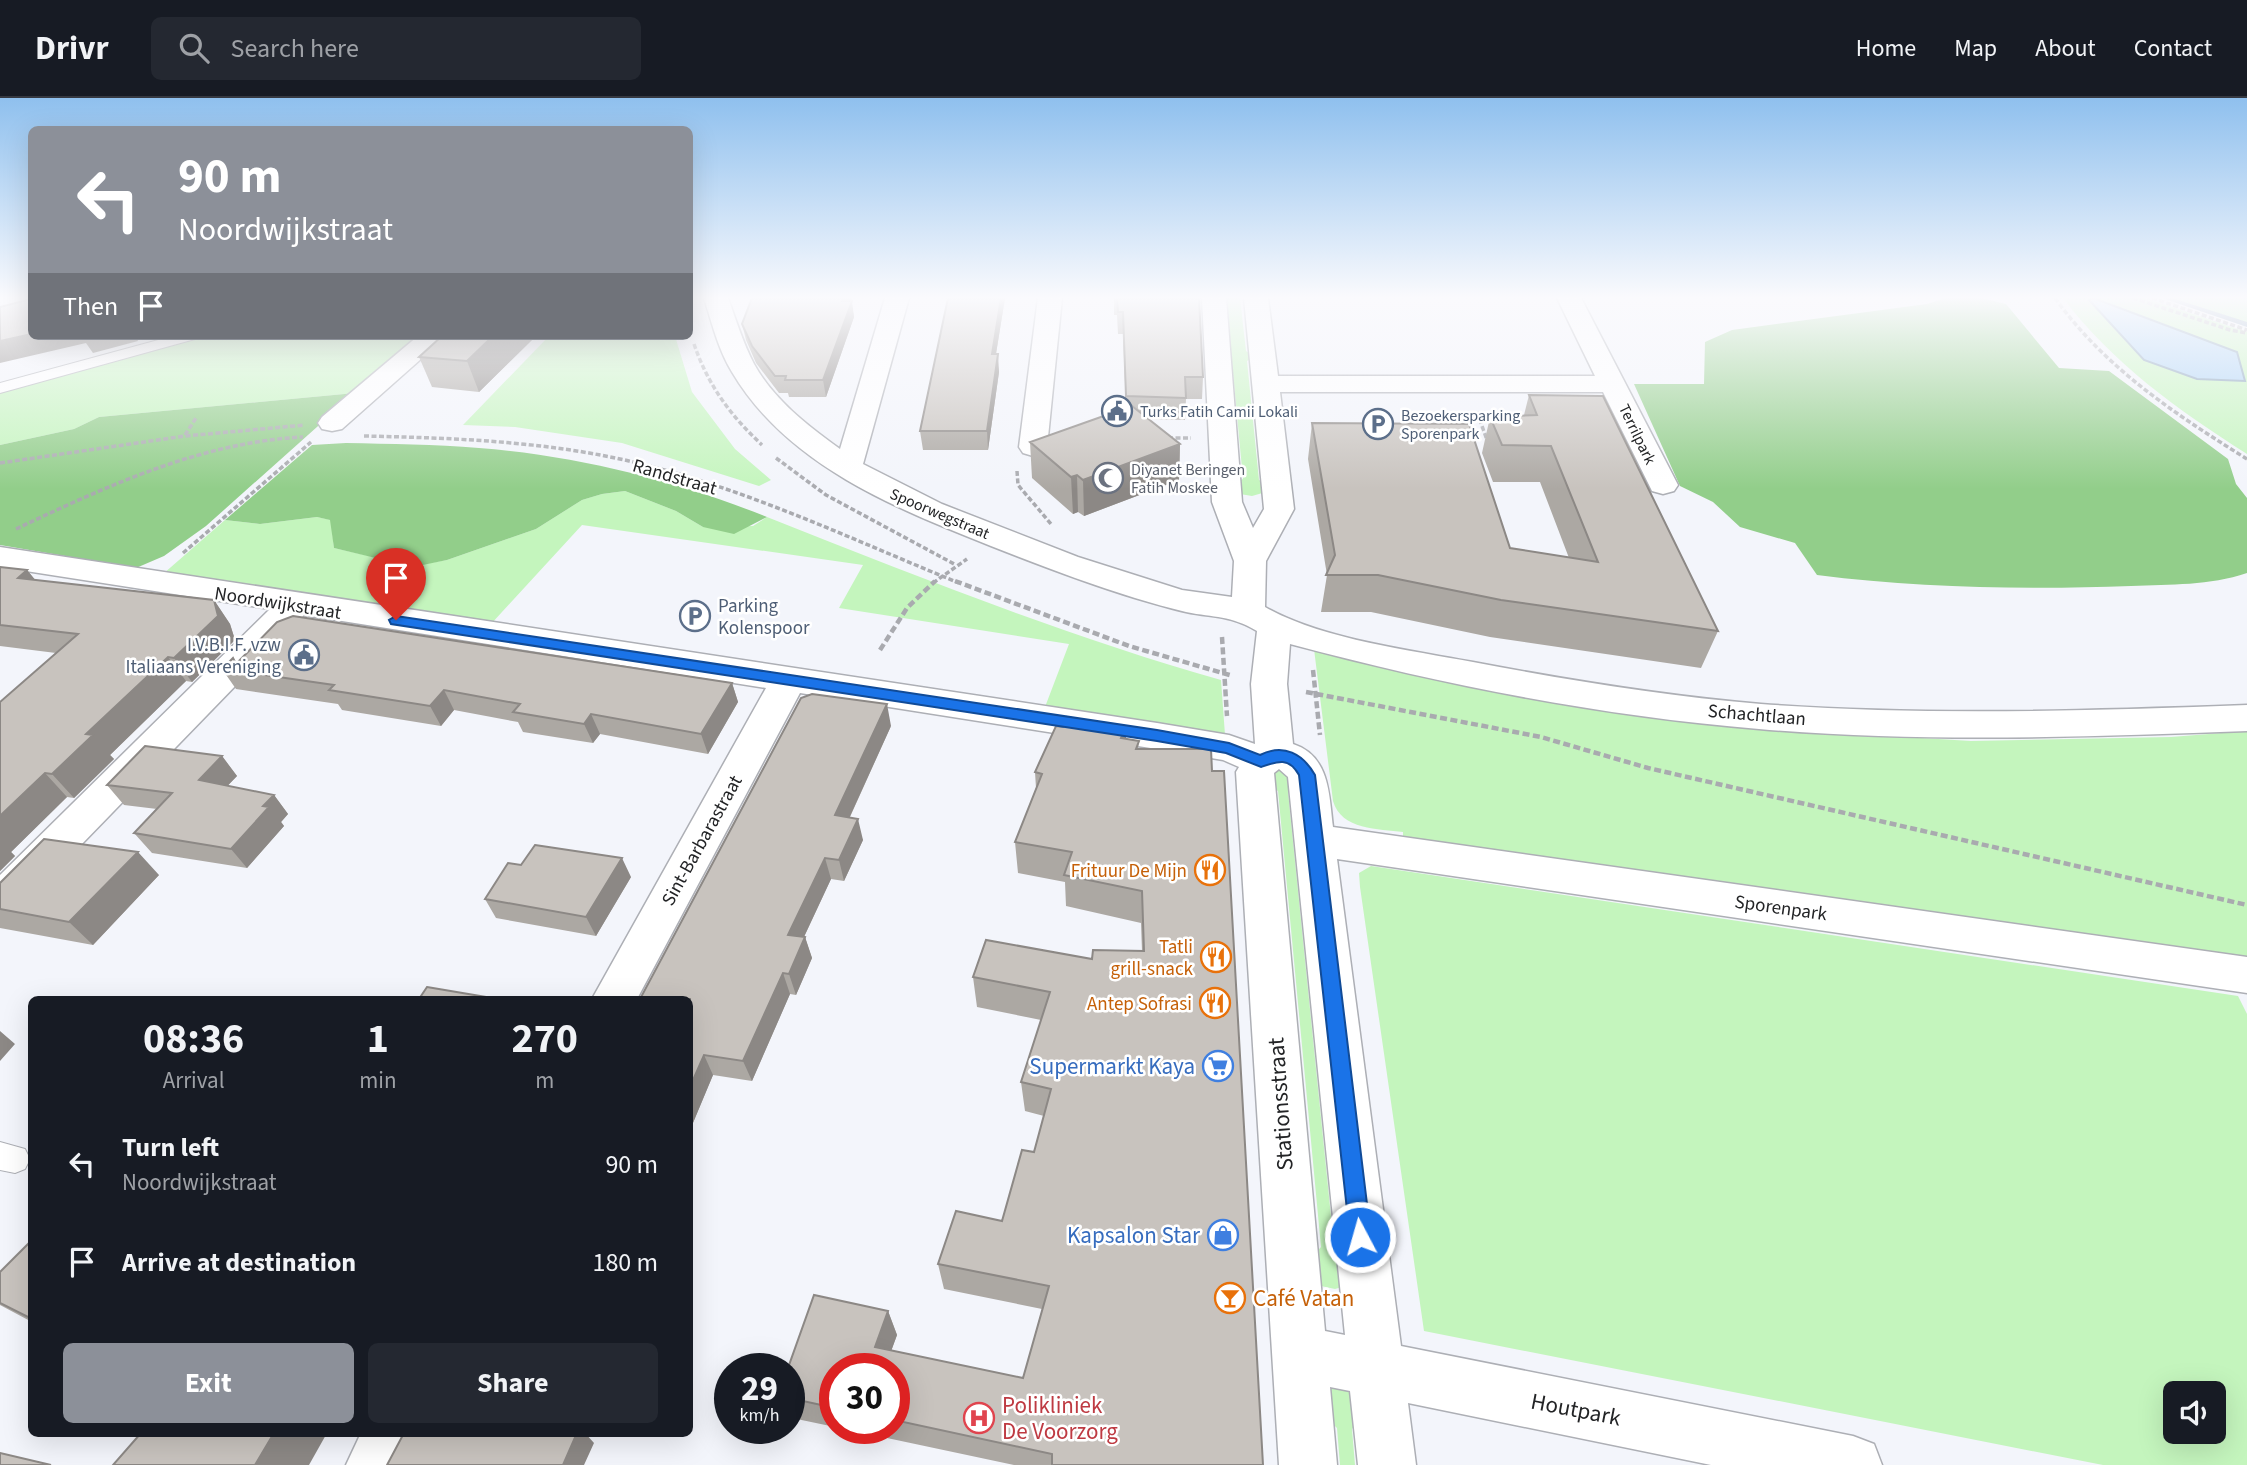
<!DOCTYPE html>
<meta charset="utf-8">
<style>
body{margin:0;font-family:"Source Sans 3",sans-serif;background:#242831;color:#f1f3f6;height:100vh;display:flex;flex-direction:column;font-size:26px;white-space:nowrap}
*{box-sizing:border-box;margin:0}
p{font-size:23px;color:#9ea1a6}
.icon{flex:none;width:38px;height:38px;fill:none;stroke:currentColor;stroke-width:2;stroke-linecap:round;stroke-linejoin:round}
.map{position:relative;flex:1;overflow:hidden}
.drawer{position:absolute;left:28px;top:898px;width:665px;height:441px;display:flex;flex-direction:column;background:#171b24;border-radius:10px;box-shadow:0 7px 28px #0002}
.drawer>*{flex:none}
.guide{position:absolute;left:28px;top:28px;width:665px;height:214px;border-radius:10px;box-shadow:0 7px 28px #0002;background:#8c9099;color:#fff;overflow:hidden}
.tools{position:absolute;left:2163px;top:1283px;display:grid;gap:14px}
.tools a{display:grid;place-items:center;width:63px;height:63px;border-radius:10px;background:#171b24;box-shadow:0 7px 28px #0002;font-size:35px}
.speed{position:absolute;left:714px;top:1255px;display:flex;gap:14px;font-size:35px;font-weight:700;text-align:center}
.speed>*{display:grid;place-content:center;width:91px;height:91px;border-radius:50%;background:#171b24;box-shadow:0 7px 28px #0002;line-height:1}
.speed small{font-size:18px;font-weight:400}
.speed .limit{border:10px solid #d22;background:#fff;color:#111}
.pin{position:absolute;display:grid;place-items:center;width:60px;height:60px;color:#fff;margin:-72px -30px;border-radius:50% 50% 50% 0;rotate:-45deg;box-shadow:0 0 7px #0007}
.pin .icon{rotate:45deg}
.me{position:absolute;width:77px;margin:-38px;rotate:354deg;stroke-linejoin:round;filter:drop-shadow(0 0 5px #0008)}
.turn{display:flex;align-items:center;gap:24px;height:147px;padding:0 35px;font-size:32px}
.turn .icon{width:91px;height:91px;stroke-width:2.5}
.turn b{display:block;font-size:49px;line-height:60px}
.then{display:flex;align-items:center;height:66px;padding:0 35px;background:#0003;gap:14px;font-size:26px}
.eta{display:flex;justify-content:space-evenly;align-items:center;height:119px;text-align:center}
.eta b{font-size:42px;font-weight:700;line-height:49px}
.action{display:flex;gap:14px;margin-top:auto;padding:14px 35px}
.action a{flex:1;height:80px;border-radius:10px;background:#8c9099;color:#fff;font-size:28px;font-weight:700;line-height:80px;text-align:center}
.action a+a{background:#242831;color:#f1f3f6}
ul{padding:0;list-style:none}
li{display:flex;align-items:center;gap:21px;height:98px;padding:0 35px}
li div{flex:1}
li b{display:block;font-size:26px}
li em{font-style:normal}
header{display:flex;align-items:center;gap:42px;box-sizing:border-box;height:98px;padding:0 35px;background:#171b24;border-bottom:2px solid #363941}
header strong{font-size:33px}
nav{display:flex;gap:38px;margin-inline-start:auto;font-size:24px}
.search{width:490px;height:63px;background:#242831;display:flex;align-items:center;gap:18px;box-sizing:border-box;padding:0 24px;border-radius:10px;color:#9ea1a6;font-size:26px}
.map>svg:first-child{display:block}
.green{fill:#c4f5bd;fill-rule:evenodd}
.forest{fill:#92ce8a}
.water{fill:#a9d1f6;stroke:#819db8;stroke-width:2}
.lines{fill:none;stroke-linecap:round;stroke-linejoin:round}
.stream{fill:#819db8;fill-rule:evenodd}
.lane-casing{stroke:#adafb5;stroke-width:2}
.street-casing{stroke:#adafb5;stroke-width:3}
.path-far1{stroke:#a9aaaf;stroke-width:3.5;stroke-dasharray:5 2.5;stroke-linecap:butt}
.path{stroke:#a9aaaf;stroke-width:4.5;stroke-dasharray:7 3.5;stroke-linecap:butt}
.lane{fill:#fff;fill-rule:evenodd}
.street{fill:#fff;fill-rule:evenodd}
.wall{fill:#aca8a3}
.shaded-wall{fill:#8c8885}
.building{fill:#c8c3be;stroke:#8c8885;stroke-width:2}
.route{fill:#1a73e8;stroke:#114b97;stroke-width:2}
.labels{text-anchor:middle;stroke-width:5;stroke-linejoin:round;paint-order:stroke}
.far-service-label{font-size:16px;fill:#4e5e75;stroke:#fff;text-anchor:start}
.far-street-label{font-size:16px;fill:#232426;stroke:#fff}
.far-worship-label{font-size:16px;fill:#5b616d;stroke:#fff;text-anchor:start}
.street-label{font-size:19px;fill:#232426;stroke:#fff}
.service-label{font-size:19px;fill:#4e5e75;stroke:#fff;text-anchor:start}
.food-label{font-size:19px;fill:#c56008;stroke:#fff;text-anchor:end}
.near-shop-label{font-size:23px;fill:#366cbe;stroke:#fff;text-anchor:end}
.near-street-label{font-size:23px;fill:#232426;stroke:#fff}
.near-food-label{font-size:23px;fill:#c56008;stroke:#fff;text-anchor:start}
.near-health-label{font-size:23px;fill:#be3a42;stroke:#fff;text-anchor:start}
</style>
<header>
<strong>Drivr</strong>
<div class="search"><svg class="icon" aria-label="search" viewBox="0 0 24 24"><circle cx="10" cy="10" r="6"/><path d="M15 15l6 6"/></svg>Search here</div>
<nav><a>Home</a><a>Map</a><a>About</a><a>Contact</a></nav>
</header>
<div class="map">
<svg width="2247" height="1367" viewBox="0 0 2247 1367">
<rect width="100%" height="100%" fill="#f3f5fb"/>
<path class="green" d="M1227 200H1240L1246 253 1255 259 1247 263 1259 382 1269 387 1266 394 1252 398 1240 396 1233 386 1243 381 1232 264 1223 259 1231 252Z
M2063 200H2145L2247 234V356C2178 312 2112 265 2063 200Z
M2163 200H2247V228L2164 200Z
M201 238H421L355 295 99 319 74 331 0 347V293Z
M549 238H675L692 294 735 351 771 382 759 388 622 345 515 329 463 327Z
M625 393 676 413 703 429 753 428 767 419C916 478 1066 538 1221 582L1225 637 1045 609 1069 546 839 510 863 467 582 427 491 526 163 476 225 422 260 426 317 419 331 422 334 450 413 468 447 462 536 431 582 402 602 396Z
M1314 551 1758 630 1971 643 2171 639 2247 633V864L1403 741V734C1379 731 1341 732 1333 703Z
M1279 670 1299 685 1288 694 1334 1148 1353 1168 1342 1189 1335 1191 1321 1188 1306 1165 1321 1149 1278 693 1265 684Z
M1371 768 2238 898 2247 916V1367H2103L1424 1233 1360 789 1359 775ZM2175 1295H2214V1334H2175Z
M1348 1285 1369 1312 1352 1331 1355 1367H1340L1337 1330 1317 1311 1327 1288Z"/>
<path class="forest" d="M1946 200H1981L2006 206 2059 270 2109 273 2228 361 2236 386 2247 400V475C2209 488 2171 486 2131 488 2027 492 1920 490 1817 477L1795 445 1740 429 1713 404 1680 388 1634 286H1704L1705 244 1732 232 1927 206Z
M355 295 206 428 164 458 136 470 0 447V347L74 331 99 319Z
M346 345C390 346 435 346 479 350 579 358 674 382 767 419L734 436 703 429 676 413 625 393 602 396 582 402 536 431 447 462 413 469 334 450 330 422 317 419 260 426 225 422 312 347Z"/>
<path class="water" d="M2093 200 2237 254 2245 283 2197 281 2144 262 2089 202Z"/>
<g class="lines">
<path class="stream" d="M2162 200H2172L2247 224V229Z"/>
<g class="lane-casing">
<path id="lane" d="M173 238H198L195 241 0 295V285Z
M0 1044 25 1051 30 1061 25 1071 15 1075 0 1072Z"/>
</g>
<g class="street-casing">
<path id="street" d="M704 200H728C736 222 743 245 754 266 773 301 808 328 840 351L885 200H909L863 366 942 406 1078 459 1182 492 1232 499 1234 463 1212 404 1202 200H1226L1242 404 1253 430 1264 411 1244 200H1268L1278 278H1595L1557 200H1581L1678 387 1674 393 1663 396 1652 393 1603 294H1280L1294 411 1266 463 1265 509C1321 541 1409 552 1473 564 1568 582 1664 598 1761 606 1923 618 2085 613 2247 607V633C2085 639 1921 645 1759 631 1601 618 1443 587 1290 546L1287 586 1293 646C1330 658 1329 697 1333 729L2247 859V895L1337 761 1401 1248 1853 1338 1874 1346 1882 1367H1711L1408 1305 1416 1367H1358L1350 1293 1330 1289 1337 1367H1279L1236 674 1239 669 1223 662 1157 651 800 595 637 901H592L766 590 304 517 15 815 0 820V777L270 511 0 469V449L1157 625 1229 637 1255 646 1251 586 1257 533C1230 517 1215 520 1186 514 1169 510 1152 505 1135 500 1086 485 1039 467 991 448 895 410 787 367 732 274 718 251 712 225 704 200ZM1279 671 1288 679 1345 1237 1325 1233 1274 675Z
M1038 200H1062L1047 349 1043 355 1033 358 1023 355 1019 349Z
M418 238H447L342 331 332 333 322 331 318 325 322 319Z
M361 1335H421L406 1367H346Z"/>
</g>
<path class="path-far1" d="M2055 200C2105 270 2175 316 2247 361
M2133 200 2230 232 2247 235
M2152 200 2247 232
M694 246C708 287 730 317 762 347
M1477 314 1487 342
M185 337 196 320
M364 338C453 340 542 343 629 363 743 389 851 441 959 485
M1168 340H1191
M776 360 826 397 956 467
M0 365 185 338 305 327
M1017 373 1018 387 1051 426
M16 431C107 388 202 344 303 339
M183 455 311 344
M933 485 967 461"/>
<path class="path" d="M955 483 1129 548 1233 578
M1222 539 1227 618
M880 552 907 510 935 483
M1313 572 1320 637
M1306 594 1541 639 1648 670 2247 807"/>
<use href="#lane" class="lane"/>
<use href="#street" class="street"/>
</g>
<path class="wall" d="M752 200H852L851 203 854 219 826 299H789L788 295H779L756 265 746 242 742 226Z
M948 200H1005L996 256 999 274 988 352H923L920 333Z
M1114 200H1199L1203 279 1202 301H1186L1185 322 1149 321 1180 346 1179 382 1084 418 1078 414 1073 416 1032 380 1030 344 1126 310 1123 236H1118L1117 217H1114Z
M442 238H602L535 239 479 294 432 289 419 259Z
M1529 297 1718 533 1701 570 1490 539 1371 514H1321L1327 477 1308 361 1312 325 1510 450 1569 460 1540 384H1493L1482 355 1490 319 1524 317Z
M0 469 27 472 35 482 214 502 230 526 235 542 192 584 186 583 110 657 114 661 74 700 67 699 11 754 15 758 0 773V604L56 555 0 548Z
M233 560 237 565 732 585 738 604 708 656 600 636 593 645 523 634 518 624 454 612 441 628 342 612 338 606 236 591 222 571Z
M891 628 850 719 863 742 844 783 831 781 804 839H805L812 860 796 897 790 896 752 983 713 977 690 1032V901Z
M1063 629 1126 630V641L1139 643 1138 651 1263 1367H1014L840 1330H894V1270H835V1329L792 1320 789 1315V1270L888 1213 897 1237 891 1253 1023 1280 1042 1211 944 1191 938 1166 1002 1123 1034 1054 1044 1018 1025 1013 1021 984 1041 922 977 909 973 879 1142 853 1141 825 1066 808 1065 784 1018 775 1015 744 1036 690 1035 674Z
M222 658 237 678 227 688 274 697 288 716 281 724 284 728 247 770 152 755 134 735 157 711 124 707 107 687Z
M159 777 93 847 0 830V785Z
M631 779 596 838 496 820 485 801Z
M32 1142V1224L0 1207V1174Z"/>
<path class="shaded-wall" d="M843 200H852L845 219 842 203Z
M1001 200H1005L993 274 992 256Z
M852 203 854 219 826 299 823 282Z
M32 236V238H136L138 243 93 255 86 245 0 265V243Z
M493 238 535 239 479 294 467 263Z
M998 256 999 274 988 352 987 333Z
M1180 346 1179 382 1084 418 1083 382Z
M1077 377 1078 414 1073 416 1071 379Z
M27 472 47 496 18 480Z
M214 502 230 526 235 542 192 584 174 560Z
M168 559 186 583 110 657 114 661 74 700 52 676 86 636Z
M732 585 738 604 708 656 701 636Z
M444 592 454 612 441 628 430 608Z
M887 606 891 628 841 738 835 717Z
M591 616 600 636 593 645 584 626Z
M1126 630V662L1121 640Z
M222 658 237 678 214 702 199 682Z
M45 675 67 699 11 754 15 758 0 773V718Z
M274 697 288 716 281 724 284 728 247 770 231 751 263 708Z
M858 721 863 742 844 783 839 762Z
M138 754 159 777 93 847 69 824Z
M622 760 631 779 596 838 586 819Z
M825 760 831 781 795 858 788 837Z
M805 839 812 860 796 897 789 876Z
M783 875 790 896 752 983 743 963Z
M0 933 15 946 0 963Z
M704 957 713 977 690 1032V989Z
M888 1213 897 1237 885 1270 875 1249Z
M274 1335H327L309 1367H255Z
M577 1335H585L594 1345 584 1367H563Z"/>
<path class="building" d="M30 200H32V236L0 243V209L31 201Z
M752 200H843L842 203H852L823 282H785L786 278H775L752 248 742 226Z
M948 200H1001L992 256H998L987 333H920Z
M1117 200H1199L1203 279H1185L1186 300 1126 298 1123 214H1118Z
M442 238H493L467 263 419 259Z
M1529 297 1603 298 1718 533 1501 502 1378 477H1326L1335 457 1312 325 1469 326 1510 450 1598 464 1551 348 1502 347 1490 319 1537 317Z
M1132 308 1180 346 1083 382 1077 377 1071 379 1030 344Z
M0 469 27 472 18 480 214 502 218 518 174 560 168 559 86 636 93 637 52 676 45 675 0 718V604L78 536 0 527Z
M293 518 732 585 701 636 591 616 584 626 513 614 520 606 444 592 430 608 329 592 334 587 222 571 233 560 236 566 277 524Z
M812 596 887 606 835 717 858 721 839 762 825 760 788 837 805 839 789 876 783 875 743 963 704 957 690 989V901H640L801 600Z
M1067 619 1126 630 1121 640 1139 643 1136 651H1211L1212 673H1224L1263 1367H1052V1356L894 1322V1270H835V1310L789 1300 788 1270 814 1197 888 1213 875 1249 1023 1280 1049 1188 938 1166 956 1113 1002 1123 1022 1052 1034 1054 1051 991 1021 984 1050 894 973 879 986 842 1092 861 1093 852 1144 853 1142 793 1064 777 1072 754 1015 744 1042 676 1035 674 1056 628 1063 629Z
M145 648 222 658 199 682 274 697 263 708 269 709 231 751 134 735 172 695 107 687Z
M44 741 138 754 69 824 0 811V785Z
M535 747 622 760 586 819 485 801 508 765 521 767Z
M427 889 498 901H419Z
M32 1142V1221L0 1205V1174Z
M141 1335H274L255 1367H113Z
M404 1335H577L563 1367H387Z
M0 1355 51 1367H0Z"/>
<linearGradient id="sky" x2="0" y2="1"><stop stop-color="#8fc0ee"/><stop offset="0.51" stop-color="#fafafd"/><stop offset="1" stop-color="#fafafd" stop-opacity="0"/></linearGradient>
<rect width="2247" height="391" fill="url(#sky)"/>
<path class="route" d="M396 518 1157 632 1229 645 1260 657C1284 645 1303 656 1315 677L1371 1139 1368 1146 1360 1149 1353 1146 1350 1139 1299 677C1289 659 1278 663 1261 669L1226 655 1157 643 391 526 389 522Z"/>
<defs>
<g id="civic-ring" transform="scale(1.575)"><circle r="9.5" fill="#fff" stroke="#5c6f8a" stroke-width="1.5"/><path d="M-.6-6.5H3V-4.5H.6V-3L4-1V1h2V6H-6V1h2V-1L-.6-3ZM-1.2 2.5V6h2.4V2.5Z" fill="#5c6f8a"/></g>
<g id="parking-ring" transform="scale(1.575)"><circle r="9.5" fill="#fff" stroke="#5c6f8a" stroke-width="1.5"/><path d="M-3.5-5.5H1a3.5 3.5 0 0 1 0 7H-1V5.5H-3.5ZM-1-3.4V-.6H.8a1.4 1.4 0 0 0 0-2.8Z" fill="#5c6f8a"/></g>
<g id="mosque-ring" transform="scale(1.575)"><circle r="9.5" fill="#fff" stroke="#6b7280" stroke-width="1.5"/><path d="M3.5-4.9A6 6 0 1 0 3.5 4.9A5 5 0 1 1 3.5-4.9Z" fill="#6b7280"/></g>
<g id="restaurant-ring" transform="scale(1.575)"><circle r="9.5" fill="#fff" stroke="#e8710a" stroke-width="1.5"/><path d="M-5-6h1v4h1v-4h1v4h1v-4h1v5L-1.5 .5V6h-2V.5L-5-1ZM5-6V6H3V1.5H1.5Q1.5-4 5-6Z" fill="#e8710a"/></g>
<g id="supermarket-ring" transform="scale(1.575)"><circle r="9.5" fill="#fff" stroke="#3f7fe0" stroke-width="1.5"/><path d="M-6-5.5h2.5l.6 2H6L4.5 2H-2.5L-4.4-4H-6ZM-1.5 3.2a1.3 1.3 0 1 0 .1 0ZM3 3.2a1.3 1.3 0 1 0 .1 0Z" fill="#3f7fe0"/></g>
<g id="shop-ring" transform="scale(1.575)"><circle r="9.5" fill="#fff" stroke="#3f7fe0" stroke-width="1.5"/><path d="M-5-2.5h2.3a2.7 3.5 0 0 1 5.4 0H5L5.5 6h-11ZM-1.5-2.5h3a1.5 2.3 0 0 0-3 0Z" fill="#3f7fe0"/></g>
<g id="bar-ring" transform="scale(1.575)"><circle r="9.5" fill="#fff" stroke="#e8710a" stroke-width="1.5"/><path d="M-6-5H6L.8 .8V4.5H3.5V6h-7V4.5H-.8V.8Z" fill="#e8710a"/></g>
<g id="hospital-ring" transform="scale(1.575)"><circle r="9.5" fill="#fff" stroke="#e0444e" stroke-width="1.5"/><path d="M-5-5h3v3.5h4V-5h3V5h-3V1.5h-4V5h-3Z" fill="#e0444e"/></g>
</defs>
<g fill-rule="evenodd">
<use href="#civic-ring" x="1117" y="313"/>
<use href="#parking-ring" x="1378" y="326"/>
<use href="#mosque-ring" x="1108" y="380"/>
<use href="#parking-ring" x="695" y="518"/>
<use href="#civic-ring" x="304" y="557"/>
<use href="#restaurant-ring" x="1210" y="772"/>
<use href="#restaurant-ring" x="1216" y="859"/>
<use href="#restaurant-ring" x="1215" y="905"/>
<use href="#supermarket-ring" x="1218" y="968"/>
<use href="#shop-ring" x="1223" y="1137"/>
<use href="#bar-ring" x="1230" y="1200"/>
<use href="#hospital-ring" x="979" y="1320"/>
</g>
<g class="labels">
<g class="far-service-label">
<text x="1140" y="319">Turks Fatih Camii Lokali</text>
<text x="1401" y="323">Bezoekersparking<tspan x="1401" dy="18">Sporenpark</tspan></text>
</g>
<g class="far-street-label">
<text transform="translate(1638 336) rotate(64)" y="6">Terrilpark</text>
<text transform="translate(940 415) rotate(23)" y="6">Spoorwegstraat</text>
</g>
<g class="far-worship-label">
<text x="1131" y="377">Diyanet Beringen<tspan x="1131" dy="18">Fatih Moskee</tspan></text>
</g>
<g class="street-label">
<text transform="translate(675 378) rotate(16)" y="7">Randstraat</text>
<text transform="translate(278 504) rotate(9)" y="7">Noordwijkstraat</text>
<text transform="translate(1757 616) rotate(5)" y="7">Schachtlaan</text>
<text transform="translate(701 742) rotate(-61)" y="7">Sint-Barbarastraat</text>
<text transform="translate(1781 809) rotate(8)" y="7">Sporenpark</text>
</g>
<g class="service-label">
<text x="718" y="514">Parking<tspan x="718" dy="22">Kolenspoor</tspan></text>
<text x="281" y="553" text-anchor="end">I.V.B.I.F. vzw<tspan x="281" dy="22">Italiaans Vereniging</tspan></text>
</g>
<g class="food-label">
<text x="1187" y="779">Frituur De Mijn</text>
<text x="1193" y="855">Tatli<tspan x="1193" dy="22">grill-snack</tspan></text>
<text x="1192" y="912">Antep Sofrasi</text>
</g>
<g class="near-shop-label">
<text x="1195" y="976">Supermarkt Kaya</text>
<text x="1200" y="1145">Kapsalon Star</text>
</g>
<g class="near-street-label">
<text transform="translate(1280 1006) rotate(-94)" y="8">Stationsstraat</text>
<text transform="translate(1576 1311) rotate(11)" y="8">Houtpark</text>
</g>
<g class="near-food-label">
<text x="1253" y="1208">Café Vatan</text>
</g>
<g class="near-health-label">
<text x="1002" y="1315">Polikliniek<tspan x="1002" dy="26">De Voorzorg</tspan></text>
</g>
</g>
</svg>
<div class="tools">
<a><svg class="icon" aria-label="sound" viewBox="0 0 24 24"><path d="M4 9h4l5-4v14l-5-4H4zM17 9q2 3 0 6"/></svg></a>
</div>
<div class="speed"><div>29<small>km/h</small></div><div class="limit">30</div></div>
<div class="pin" style="left:396px;top:522px;background:#d93025"><svg class="icon" aria-label="arrive" viewBox="0 0 24 24"><path d="M6 21V4h12l-3 4 3 4H6"/></svg></div>
<svg class="me" style="left:1360px;top:1139px" viewBox="-20 -20 40 40"><circle r="17" fill="#1a73e8" stroke="#fff" stroke-width="3"/><path d="M0-11L8 9 0 5-8 9z" fill="#fff"/></svg>
<div class="guide">
<div class="turn"><svg class="icon" aria-label="left" viewBox="0 0 24 24"><path d="M17 20v-9H6M10 6l-5 5 5 5"/></svg><div><b>90 m</b>Noordwijkstraat</div></div>
<div class="then">Then<svg class="icon" aria-label="arrive" viewBox="0 0 24 24"><path d="M6 21V4h12l-3 4 3 4H6"/></svg></div>
</div>
<section class="drawer">
<div class="eta">
<div><b>08:36</b><p>Arrival</p></div>
<div><b>1</b><p>min</p></div>
<div><b>270</b><p>m</p></div>
</div>
<ul>
<li><svg class="icon" aria-label="left" viewBox="0 0 24 24"><path d="M17 20v-9H6M10 6l-5 5 5 5"/></svg><div><b>Turn left</b><p>Noordwijkstraat</p></div><em>90 m</em></li>
<li><svg class="icon" aria-label="arrive" viewBox="0 0 24 24"><path d="M6 21V4h12l-3 4 3 4H6"/></svg><div><b>Arrive at destination</b></div><em>180 m</em></li>
</ul>
<div class="action"><a>Exit</a><a>Share</a></div>
</section>
</div>
